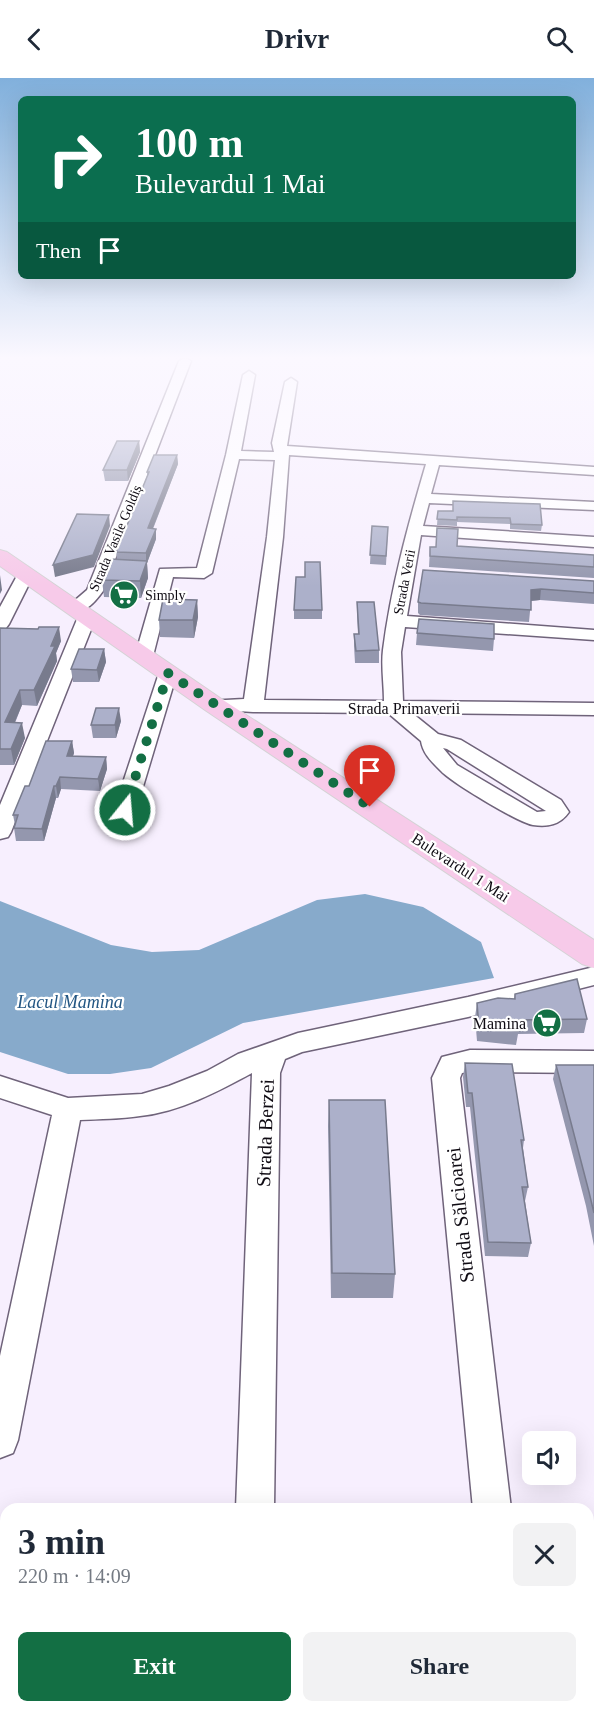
<!DOCTYPE html>
<meta charset="utf-8">
<style>
body{margin:0;font-family:Georgia,serif;background:#f2f2f3;color:#1f2937;height:100vh;display:flex;flex-direction:column;font-size:22px;white-space:nowrap}
*{box-sizing:border-box;margin:0}
p{font-size:20px;color:#747a83}
.icon{flex:none;width:33px;height:33px;fill:none;stroke:currentColor;stroke-width:2;stroke-linecap:round;stroke-linejoin:round}
.map{position:relative;flex:1;overflow:hidden}
.panel{position:absolute;left:0px;top:1425px;width:594px;height:210px;display:flex;flex-direction:column;background:#fff;border-radius:18px 18px 0 0;box-shadow:0 6px 24px #0002}
.panel>*{flex:none}
.hud{position:absolute;left:18px;top:18px;width:558px;height:183px;border-radius:9px;box-shadow:0 6px 24px #0002;background:#0b6e4f;color:#fff;overflow:hidden}
.controls{position:absolute;left:522px;top:1353px;display:grid;gap:12px}
.controls a{display:grid;place-items:center;width:54px;height:54px;border-radius:9px;background:#fff;box-shadow:0 6px 24px #0002;font-size:30px}
.pin{position:absolute;display:grid;place-items:center;width:51px;height:51px;color:#fff;margin:-62px -26px;border-radius:50% 50% 50% 0;rotate:-45deg;box-shadow:0 0 6px #0007}
.pin .icon{rotate:45deg}
.me{position:absolute;width:66px;margin:-33px;rotate:17deg;stroke-linejoin:round;filter:drop-shadow(0 0 4px #0008)}
.turn{display:flex;align-items:center;gap:21px;height:126px;padding:0 18px;font-size:27px}
.turn .icon{width:78px;height:78px;stroke-width:2.5}
.turn b{display:block;font-size:42px;line-height:51px}
.then{display:flex;align-items:center;height:57px;padding:0 18px;background:#0003;gap:12px;font-size:22px}
.round{display:grid;place-items:center;flex:none;width:63px;height:63px;border-radius:9px;background:#f2f2f3}
.headline{display:flex;align-items:center;justify-content:space-between;height:102px;padding:0 18px}
h1{font-size:36px;font-weight:600;line-height:45px}
.button{display:flex;gap:12px;margin-top:auto;padding:12px 18px}
.button a{flex:1;height:69px;border-radius:9px;background:#136f44;color:#fff;font-size:24px;font-weight:600;line-height:69px;text-align:center}
.button a+a{background:#f2f2f3;color:#1f2937}
header{display:flex;justify-content:space-between;align-items:center;height:78px;padding:0 18px;background:#fff;font-size:27px;font-weight:600}
.map>svg:first-child{display:block}
.water{fill:#87aacb}
.lines{fill:none;stroke-linecap:round;stroke-linejoin:round}
.minor-casing{stroke:#6f637a;stroke-width:3}
.major-casing{stroke:#d4d3d5;stroke-width:2}
.minor{fill:#fff;fill-rule:evenodd}
.major{fill:#f7cae9;fill-rule:evenodd}
.wall{fill:#9497ae}
.shaded-wall{fill:#787b8d}
.building{fill:#acb0ca;stroke:#787b8d;stroke-width:1.5}
.route{stroke:#136f44;stroke-width:10;stroke-dasharray:0 18}
.labels{text-anchor:middle;stroke-width:4.5;stroke-linejoin:round;paint-order:stroke}
.far-street-label{font-size:14px;fill:#0f0b13;stroke:#fff}
.far-poi-label{font-size:14px;fill:#0f0b13;stroke:#fff;text-anchor:start}
.street-label{font-size:16px;fill:#0f0b13;stroke:#fff}
.poi-label{font-size:16px;fill:#0f0b13;stroke:#fff;text-anchor:end}
.water-label{font-size:18px;font-style:italic;fill:#235683;stroke:#fff}
.near-street-label{font-size:20px;fill:#0f0b13;stroke:#fff}
</style>
<header><svg class="icon" aria-label="back" viewBox="0 0 24 24"><path d="M15 5l-7 7 7 7"/></svg>Drivr<svg class="icon" aria-label="search" viewBox="0 0 24 24"><circle cx="10" cy="10" r="6"/><path d="M15 15l6 6"/></svg></header>
<div class="map">
<svg width="594" height="1635" viewBox="0 0 594 1635">
<rect width="100%" height="100%" fill="#f7effe"/>
<path class="water" d="M365 816 423 829 481 864 494 900 243 945 151 990 110 996H68L0 974V823L111 867 152 874 199 872 317 822Z"/>
<g class="lines">
<g class="minor-casing">
<path id="minor" d="M185 280 191 283 103 513C95 524 84 537 69 534L66 530 87 512 179 283Z
M249 293 255 297 241 373 274 374 272 365 285 304 291 300 297 304 287 368 594 389V397L439 387 431 416 594 424V432L429 425 423 448 594 459V469L421 457 407 538 594 552V562L405 549 401 574 403 623 594 625V637L412 635 438 656 461 662 561 722 569 734C560 747 548 749 533 747 519 745 451 704 441 693 432 684 423 676 421 663L388 635 253 634 207 631 204 627 207 623 244 621 267 459 275 382 239 381 212 495 204 500 173 499 153 578 151 582H137L135 578 160 491 197 490 226 377 243 297ZM289 377 426 386C408 447 391 509 383 572 381 588 384 606 384 623L264 622 283 459ZM443 670 447 671 546 733 537 734 457 687Z
M26 491 34 496 9 546 6 550 0 551V529L18 496Z
M87 534 93 535 96 539 11 754 8 759 0 761V727L78 539 81 535Z
M168 589 175 591 177 595 136 732 133 737 125 739 117 737 114 732 159 595 161 591Z
M594 889V907L468 939 302 974 285 981 280 995 274 1431H236L252 995C219 1013 179 1034 140 1038 121 1041 100 1041 80 1042L18 1362 13 1375 0 1380V1278L52 1037 0 1020V998L68 1020 142 1016 169 1008 207 993 238 976 298 955 468 919Z
M470 972 594 973V995L470 994 462 995 460 1000 511 1431H473L432 1000 442 979Z
M228 1629H270V1635H228Z
M493 1629H535L536 1635H494Z"/>
</g>
<g class="major-casing">
<path id="major" d="M0 472 7 474 223 622 594 862V890L582 886 205 632 0 488Z"/>
</g>
<use href="#minor" class="minor"/>
<use href="#major" class="major"/>
</g>
<path class="wall" d="M139 363 140 374 128 403H105L103 392Z
M177 377 178 386 153 451 156 461 147 485 148 500 141 520 104 519 102 502 117 481 116 474 147 399V394Z
M453 423 542 447 541 453 510 451V446L457 444V448L437 447 438 433H453Z
M372 448 388 449 386 487 370 486Z
M457 468 594 477V500L429 489 430 469Z
M594 503V526L540 522 531 523 529 544 420 537 418 535V524Z
M197 522 198 539 194 560 160 559 159 542Z
M357 524 379 572V585H355L354 568V556H358L357 536Z
M294 532H322V541H294Z
M0 550 61 563 56 575 57 583 37 628 22 627 15 645 25 660 14 687H0Z
M417 555 494 561 493 573 416 567Z
M104 571 106 584 99 604H73L71 591Z
M121 643 116 660H93L91 647Z
M72 663 74 675 73 678 106 679 107 691 100 713 61 711 58 720H56L44 763H16L14 750 15 747 13 737 29 708Z
M515 916 587 941 584 955 518 956 516 967 477 963 475 939 477 925 514 921Z
M465 985 524 1062 523 1070 528 1109 525 1123 531 1165 528 1179 485 1178 470 1029H466L463 999Z
M556 987H594V1168L586 1128 553 1001Z
M329 1022 395 1196 393 1220H331L328 1048Z"/>
<path class="shaded-wall" d="M139 363 140 374 128 403 127 392Z
M177 377 178 386 149 460 148 450Z
M109 437 110 448 94 489 55 499 53 487Z
M156 451V461L147 485 148 500 141 520 140 503 146 484V475Z
M0 497 2 512 0 516Z
M541 511 540 522 529 523 531 512Z
M197 522 198 539 194 560 193 542Z
M59 549 61 563 56 575 57 583 37 628 34 612Z
M104 571 106 584 99 604 97 592Z
M20 612 22 627 8 660 5 644Z
M119 630 121 643 116 660 115 647Z
M22 645 25 660 14 687 11 671Z
M72 663 74 675 69 690 67 678Z
M106 679 107 691 100 713 98 701Z
M60 699 61 711 58 720 56 708Z
M54 708 56 720 44 763 42 751Z"/>
<path class="building" d="M117 363H139L127 392H103Z
M154 377H177L148 450 156 451 146 475 116 474 149 394H147Z
M453 423 540 426 542 447 511 446 510 440 457 439V442L437 441 438 433H453Z
M77 436 109 437 93 477 53 487Z
M372 448 388 449 386 478 370 477Z
M437 450 458 451 457 468 594 477V489L430 478V469H436Z
M110 481 147 483 140 503 102 502Z
M305 484H320L322 532H294L296 499H305Z
M423 492 594 503V515L541 511 531 512V532L421 525 418 524Z
M163 521 197 522 193 542H159Z
M357 524H374L379 572 356 573 354 556H359Z
M419 541 494 546V561L417 555Z
M39 549H59L51 568H55L34 612H20L5 644 22 645 11 671H0V550L38 551Z
M79 571H104L97 592 71 591Z
M96 630H119L115 647H91Z
M46 663H72L67 678 106 679 98 701 60 699 56 708H54L42 751 14 750 18 737H13L25 708H29Z
M577 901 587 941 518 942 519 953 479 949 477 925 498 920 515 921V916Z
M465 985 512 986 524 1062H521L528 1109H522L531 1165 488 1164 472 1015H468Z
M556 987H594V1135L589 1114Z
M329 1022H385L395 1196 332 1195Z"/>
<linearGradient id="sky" x2="0" y2="1"><stop stop-color="#81b0dc"/><stop offset="0.55" stop-color="#fbf8ff"/><stop offset="1" stop-color="#fbf8ff" stop-opacity="0"/></linearGradient>
<rect width="594" height="508" fill="url(#sky)"/>
<g class="lines">
<path class="route" d="M125 732 168 595 370 729"/>
</g>
<defs>
<g id="supermarket-disc" transform="scale(1.5)"><circle r="9.5" fill="#136f44" stroke="#fff"/><path d="M-6-5.5h2.5l.6 2H6L4.5 2H-2.5L-4.4-4H-6ZM-1.5 3.2a1.3 1.3 0 1 0 .1 0ZM3 3.2a1.3 1.3 0 1 0 .1 0Z" fill="#fff"/></g>
</defs>
<g fill-rule="evenodd">
<use href="#supermarket-disc" x="124" y="517"/>
<use href="#supermarket-disc" x="547" y="945"/>
</g>
<g class="labels">
<g class="far-street-label">
<text transform="translate(115 460) rotate(-67)" y="5">Strada Vasile Goldiș</text>
<text transform="translate(404 504) rotate(-79)" y="5">Strada Verii</text>
</g>
<g class="far-poi-label">
<text x="145" y="522">Simply</text>
</g>
<g class="street-label">
<text x="404" y="636">Strada Primaverii</text>
<text transform="translate(461 789) rotate(33)" y="6">Bulevardul 1 Mai</text>
</g>
<g class="poi-label">
<text x="526" y="951">Mamina</text>
</g>
<g class="water-label">
<text x="70" y="930">Lacul Mamina</text>
</g>
<g class="near-street-label">
<text transform="translate(265 1055) rotate(-88)" y="7">Strada Berzei</text>
<text transform="translate(460 1137) rotate(-96)" y="7">Strada Sălcioarei</text>
</g>
</g>
</svg>
<div class="controls">
<a><svg class="icon" aria-label="sound" viewBox="0 0 24 24"><path d="M4 9h4l5-4v14l-5-4H4zM17 9q2 3 0 6"/></svg></a>
</div>
<div class="pin" style="left:370px;top:729px;background:#d93025"><svg class="icon" aria-label="arrive" viewBox="0 0 24 24"><path d="M6 21V4h12l-3 4 3 4H6"/></svg></div>
<svg class="me" style="left:125px;top:732px" viewBox="-20 -20 40 40"><circle r="17" fill="#136f44" stroke="#fff" stroke-width="3"/><path d="M0-11L8 9 0 5-8 9z" fill="#fff"/></svg>
<div class="hud">
<div class="turn"><svg class="icon" aria-label="right" viewBox="0 0 24 24"><path d="M7 20v-9h11M14 6l5 5-5 5"/></svg><div><b>100 m</b>Bulevardul 1 Mai</div></div>
<div class="then">Then<svg class="icon" aria-label="arrive" viewBox="0 0 24 24"><path d="M6 21V4h12l-3 4 3 4H6"/></svg></div>
</div>
<section class="panel">
<div class="headline"><div><h1>3 min</h1><p>220 m · 14:09</p></div><a class="round"><svg class="icon" aria-label="close" viewBox="0 0 24 24"><path d="M6 6l12 12M18 6L6 18"/></svg></a></div>
<div class="button"><a>Exit</a><a>Share</a></div>
</section>
</div>
